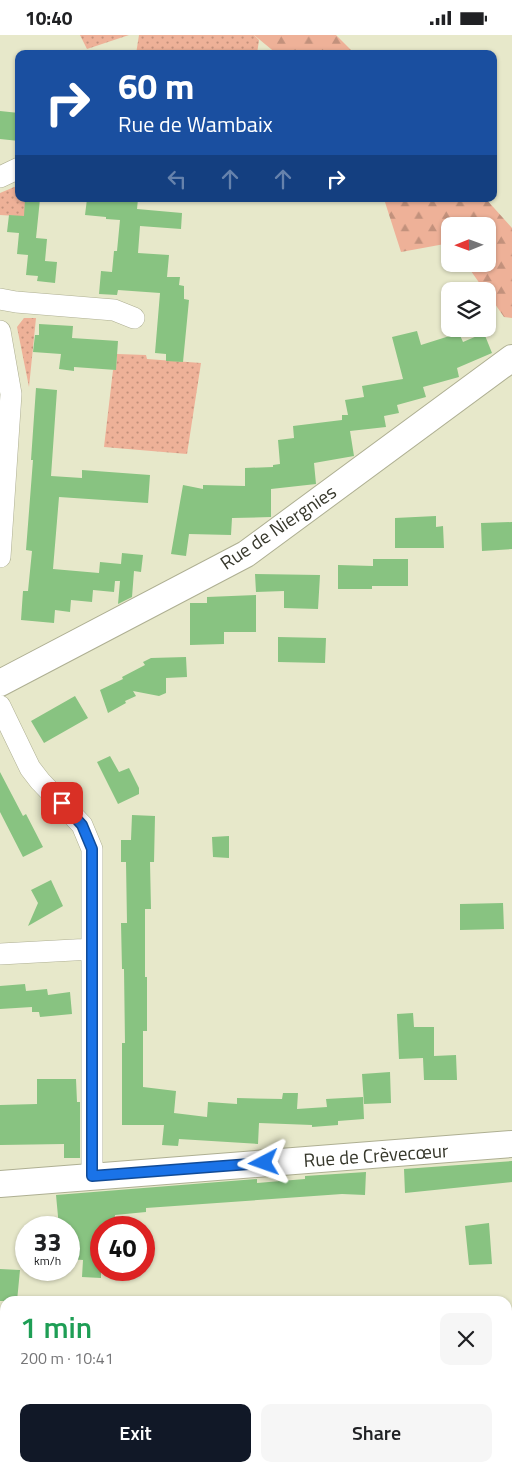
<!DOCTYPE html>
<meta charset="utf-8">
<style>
body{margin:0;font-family:"Titillium Web",sans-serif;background:#f6f6f6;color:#202124;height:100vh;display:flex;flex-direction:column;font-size:19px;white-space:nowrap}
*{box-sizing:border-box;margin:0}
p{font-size:16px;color:#757577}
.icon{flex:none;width:28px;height:28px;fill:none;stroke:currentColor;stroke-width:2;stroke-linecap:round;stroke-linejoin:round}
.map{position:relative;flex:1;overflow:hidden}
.panel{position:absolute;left:0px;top:1261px;width:512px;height:176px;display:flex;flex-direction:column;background:#fff;border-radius:15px 15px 0 0;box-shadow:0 1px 4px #0004}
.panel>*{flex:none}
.guide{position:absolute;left:15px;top:15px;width:482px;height:152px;border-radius:10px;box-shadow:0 1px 4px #0004;background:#1a4fa0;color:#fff;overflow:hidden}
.needle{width:32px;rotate:269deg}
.tools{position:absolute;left:441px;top:182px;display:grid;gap:10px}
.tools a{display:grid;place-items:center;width:55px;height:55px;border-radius:10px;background:#fff;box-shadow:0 1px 4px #0004;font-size:25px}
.speed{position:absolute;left:15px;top:1181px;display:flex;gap:10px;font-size:25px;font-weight:700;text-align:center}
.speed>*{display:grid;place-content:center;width:65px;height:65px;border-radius:50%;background:#fff;box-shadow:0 1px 4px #0004;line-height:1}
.speed small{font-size:12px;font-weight:400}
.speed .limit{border:8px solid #d22;background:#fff;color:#111}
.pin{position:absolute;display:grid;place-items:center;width:42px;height:42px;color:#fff;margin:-21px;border-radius:10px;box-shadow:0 2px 8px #0006}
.me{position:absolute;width:55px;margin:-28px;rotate:266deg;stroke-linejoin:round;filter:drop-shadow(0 0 4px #0008)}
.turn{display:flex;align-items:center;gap:18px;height:105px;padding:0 20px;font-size:22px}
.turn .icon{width:65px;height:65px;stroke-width:2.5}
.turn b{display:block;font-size:35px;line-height:42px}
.lanes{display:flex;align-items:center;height:48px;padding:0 20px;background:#0003;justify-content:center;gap:25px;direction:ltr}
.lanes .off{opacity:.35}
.round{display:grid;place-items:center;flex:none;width:52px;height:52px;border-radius:10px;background:#f6f6f6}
.overview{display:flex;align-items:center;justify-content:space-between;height:85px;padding:0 20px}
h1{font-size:30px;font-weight:600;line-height:38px;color:#1e9e55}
.action{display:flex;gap:10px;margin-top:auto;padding:10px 20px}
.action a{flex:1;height:58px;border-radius:10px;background:#111827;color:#fff;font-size:20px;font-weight:600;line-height:58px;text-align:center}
.action a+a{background:#f6f6f6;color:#202124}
.status{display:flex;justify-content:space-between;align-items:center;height:35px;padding:0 25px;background:#fff;direction:ltr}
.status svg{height:14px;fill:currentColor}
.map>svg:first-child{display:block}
.grass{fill:url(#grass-dots)}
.forest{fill:url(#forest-firs)}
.building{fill:#88c381}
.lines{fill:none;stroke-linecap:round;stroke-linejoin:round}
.minor-casing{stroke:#aeaf92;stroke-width:22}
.tertiary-casing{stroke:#aeaf92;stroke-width:28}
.minor{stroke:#fff;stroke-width:21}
.tertiary{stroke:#fff;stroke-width:26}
.route-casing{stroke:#114b97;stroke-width:12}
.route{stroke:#1a73e8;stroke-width:9}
.labels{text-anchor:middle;stroke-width:4.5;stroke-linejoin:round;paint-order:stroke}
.street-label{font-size:19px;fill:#36372b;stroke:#fff}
</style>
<div class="status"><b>10:40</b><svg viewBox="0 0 49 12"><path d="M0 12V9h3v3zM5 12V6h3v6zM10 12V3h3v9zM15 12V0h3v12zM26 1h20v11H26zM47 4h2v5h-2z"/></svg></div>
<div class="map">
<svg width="512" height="1437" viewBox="0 0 512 1437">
<defs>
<pattern id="grass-dots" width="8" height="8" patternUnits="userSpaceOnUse" patternTransform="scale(1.25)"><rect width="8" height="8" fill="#eeb198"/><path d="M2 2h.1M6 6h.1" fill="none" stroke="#c2917c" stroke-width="1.8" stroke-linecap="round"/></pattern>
<pattern id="forest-firs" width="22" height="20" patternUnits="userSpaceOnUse" patternTransform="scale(1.25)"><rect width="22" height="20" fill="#eeb198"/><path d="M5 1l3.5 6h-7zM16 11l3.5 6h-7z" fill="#c2917c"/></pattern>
</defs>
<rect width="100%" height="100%" fill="#e7e8ca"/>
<path class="grass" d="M80 0H129L87 14Z
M139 0H254L259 5 257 19H136Z
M19 150V164H37L34 182 0 180V158Z
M24 283H36L29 352 17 292Z
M117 319 146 320 147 324 201 328 187 419 104 412 113 335 116 334Z"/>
<path class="forest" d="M254 0H336L355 19H277Z
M384 164H486L512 193V283L504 282 488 259V256H485L466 229H488V191H450V208L401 217Z"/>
<path class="building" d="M0 76 19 78V106L0 104Z
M25 164H40L36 203 47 204 45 226 57 227 55 248 37 246 38 241 26 240 28 220 17 219 19 198 7 197 9 180 24 181Z
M87 164H138L137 174 182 178 181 194 140 191 138 218 169 220 167 242H180L179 250 184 251V264L189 265 183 327 166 326V319L155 318 160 258 118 255 117 260 99 259 101 236 112 237 114 216H117L120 185 106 184V182L85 180Z
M39 289 73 291 72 303 118 306 116 335 74 332V336L59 334 61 319 33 317 35 300H39Z
M417 296 421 310 459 298 463 307 484 298 492 318 457 333 459 342 423 352 426 362 397 370 399 378 384 381 386 392 350 396 354 421 314 428 316 449 271 454V482L232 483 231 500 189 499 186 521 171 519 183 450 203 454V450L245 451V433L273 432V430L280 429 278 405 294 403 293 391 342 385V380H348L345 365 364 362 362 351 403 344 392 302Z
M36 353 57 355 51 441 82 443V435L150 440 148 468 59 462 53 534 99 538 100 527 121 529 122 518 143 520 141 537 134 536 132 562 118 569 120 546H115L114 557 93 555 92 567 71 565 70 577 55 575 54 588 21 585 23 556H28L32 516 26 515 33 425H31Z
M436 481V492L443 491 444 513H395V483Z
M512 487V514L482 516 481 488Z
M373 524H408V551H372V554H338V530L373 531Z
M255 539 320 540 318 574 284 573V556L256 557Z
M256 560V597H224V609L190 610V568H207V562Z
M278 602 326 603 325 628 278 627Z
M186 622 187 642 166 643V658L159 661 133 656 136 661 125 666 126 668 108 678 100 655 123 644 122 642 145 630 143 627 151 623Z
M75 661 88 683 44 708 31 686Z
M110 721 119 737 129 733 139 753V759L118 769 97 727Z
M0 737 23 781 26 779 43 812 23 822 0 777Z
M132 780 155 781 154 827H150L151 874H145V942H147V996H143V1052L176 1056 174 1078 207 1082 208 1067 237 1069V1063L282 1064 283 1058H298L297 1074 327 1072 326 1064 363 1062 364 1084 338 1086V1090L312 1092V1090L259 1088 258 1109 179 1104 178 1111 162 1110 164 1090H122V1008H125L124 934H122L121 888H127L126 827H121V805H131Z
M229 801V823L213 822 212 802Z
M51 845 63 871 28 891 38 868 31 855Z
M503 868 504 894 460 895V869Z
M25 949 26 956 47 954 48 960 70 957 72 979 40 982 39 977H32V972L0 974V951Z
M413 978 414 992H434V1021L456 1020 457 1045H424L423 1023 399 1024 397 979Z
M390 1037 391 1068 364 1069 362 1039Z
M37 1044H76L77 1067H80V1123H64V1109L0 1110V1070L37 1069Z
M512 1126V1147L405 1158 404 1134Z
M366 1137 365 1160 342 1159 146 1173V1177L115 1180 114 1192H101V1243L82 1242 83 1225 69 1224V1192H59L56 1160 257 1144V1148L305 1144V1141Z
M489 1188 492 1229 469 1230 465 1191Z
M0 1234 20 1235 17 1266H0Z"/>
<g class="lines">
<g class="minor-casing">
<path id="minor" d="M0 142 19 133
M0 264 16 267 114 275 134 283
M0 296 11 359 0 522
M0 671 30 733 40 746 82 790 92 814V1141
M0 919 92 914"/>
</g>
<g class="tertiary-casing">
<path id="tertiary" d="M0 648 246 519 512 323
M0 1149 512 1109"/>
</g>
<use href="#minor" class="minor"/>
<use href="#tertiary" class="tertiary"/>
</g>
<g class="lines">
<g class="route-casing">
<path id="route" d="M62 768 82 790 92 814V1141L264 1128"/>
</g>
<use href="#route" class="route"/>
</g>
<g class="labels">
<g class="street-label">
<text transform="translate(278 492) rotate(-34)" y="7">Rue de Niergnies</text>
<text transform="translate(376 1120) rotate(-4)" y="7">Rue de Crèvecœur</text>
</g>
</g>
</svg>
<div class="tools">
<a><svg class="needle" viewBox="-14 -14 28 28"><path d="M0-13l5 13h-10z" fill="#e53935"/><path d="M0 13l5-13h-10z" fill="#757577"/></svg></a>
<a><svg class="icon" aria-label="layers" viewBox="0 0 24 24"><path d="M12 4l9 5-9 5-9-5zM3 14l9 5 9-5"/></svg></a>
</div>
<div class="speed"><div>33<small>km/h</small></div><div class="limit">40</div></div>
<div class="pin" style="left:62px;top:768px;background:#d93025"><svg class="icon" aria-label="arrive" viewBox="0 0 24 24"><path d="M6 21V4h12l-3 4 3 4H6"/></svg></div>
<svg class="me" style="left:264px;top:1128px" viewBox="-20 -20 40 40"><path d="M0-17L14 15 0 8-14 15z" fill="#1a73e8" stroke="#fff" stroke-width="4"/></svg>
<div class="guide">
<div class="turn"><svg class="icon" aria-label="right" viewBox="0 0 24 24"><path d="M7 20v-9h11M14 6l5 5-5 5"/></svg><div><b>60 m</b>Rue de Wambaix</div></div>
<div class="lanes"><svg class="icon off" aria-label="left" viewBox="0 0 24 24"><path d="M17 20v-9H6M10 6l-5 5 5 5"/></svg><svg class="icon off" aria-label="ahead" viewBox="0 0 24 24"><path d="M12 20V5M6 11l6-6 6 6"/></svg><svg class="icon off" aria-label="ahead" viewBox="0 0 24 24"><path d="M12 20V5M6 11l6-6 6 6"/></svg><svg class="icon" aria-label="right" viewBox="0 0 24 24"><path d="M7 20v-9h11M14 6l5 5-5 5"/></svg></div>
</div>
<section class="panel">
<div class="overview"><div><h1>1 min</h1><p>200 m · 10:41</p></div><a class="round"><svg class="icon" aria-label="close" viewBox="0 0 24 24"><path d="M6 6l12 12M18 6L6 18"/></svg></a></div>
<div class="action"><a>Exit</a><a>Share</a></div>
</section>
</div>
